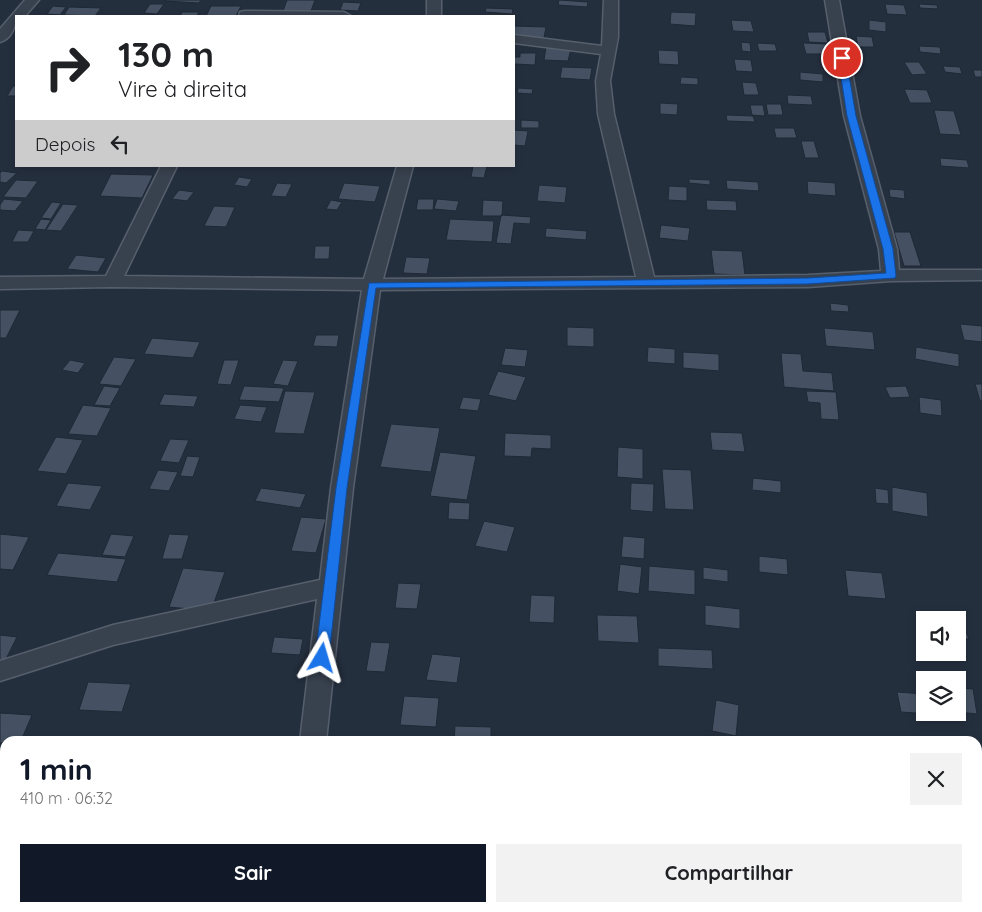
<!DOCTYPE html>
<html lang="pt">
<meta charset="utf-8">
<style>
body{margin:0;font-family:Quicksand,sans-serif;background:#f2f2f2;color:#202124;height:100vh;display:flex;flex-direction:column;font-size:19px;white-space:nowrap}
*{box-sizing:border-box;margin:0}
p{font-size:16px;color:#757577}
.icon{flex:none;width:28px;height:28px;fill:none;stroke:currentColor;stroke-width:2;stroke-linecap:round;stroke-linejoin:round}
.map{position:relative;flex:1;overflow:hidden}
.sheet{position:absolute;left:0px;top:736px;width:982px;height:176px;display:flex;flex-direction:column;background:#fff;border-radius:15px 15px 0 0;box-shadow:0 2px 8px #0003}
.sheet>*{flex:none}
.banner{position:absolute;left:15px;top:15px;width:500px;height:152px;border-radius:0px;box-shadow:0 2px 8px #0003;background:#fff;color:#202124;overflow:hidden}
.buttons{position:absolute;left:916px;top:611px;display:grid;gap:10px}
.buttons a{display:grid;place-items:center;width:50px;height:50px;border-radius:0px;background:#fff;box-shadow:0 2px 8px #0003;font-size:25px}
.pin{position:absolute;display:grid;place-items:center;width:42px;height:42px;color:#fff;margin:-21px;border:2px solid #fff;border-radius:50%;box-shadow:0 1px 5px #0007}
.me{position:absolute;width:55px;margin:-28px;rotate:7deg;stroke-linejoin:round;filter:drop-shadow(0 0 4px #0008)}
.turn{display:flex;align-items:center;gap:18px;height:105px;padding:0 20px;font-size:22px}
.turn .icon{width:65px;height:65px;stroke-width:2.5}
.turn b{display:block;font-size:35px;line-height:42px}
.then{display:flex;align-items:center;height:48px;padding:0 20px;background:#0003;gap:10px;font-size:19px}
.round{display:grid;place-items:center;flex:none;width:52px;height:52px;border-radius:0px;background:#f2f2f2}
.headline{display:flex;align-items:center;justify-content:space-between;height:85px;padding:0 20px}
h1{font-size:30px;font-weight:700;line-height:38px;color:#111827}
.action{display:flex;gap:10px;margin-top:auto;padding:10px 20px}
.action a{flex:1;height:58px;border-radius:0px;background:#111827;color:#fff;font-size:20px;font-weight:700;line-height:58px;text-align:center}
.action a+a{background:#f2f2f2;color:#202124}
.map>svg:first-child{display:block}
.building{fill:#455162;stroke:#1f2835}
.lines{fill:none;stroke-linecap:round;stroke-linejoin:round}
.minor-casing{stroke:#565f6c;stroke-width:3}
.minor{fill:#38414e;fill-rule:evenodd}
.route{fill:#1a73e8;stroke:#114b97}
</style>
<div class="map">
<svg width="982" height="912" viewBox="0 0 982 912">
<rect width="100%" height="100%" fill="#242f3e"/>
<path class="building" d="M166 0H201L199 3 165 1Z
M287 0H315L311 11H283Z
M559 0 588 2 587 7 558 5Z
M343 2 361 3 358 11 340 10Z
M150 4H164L157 14 144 13Z
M885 4 904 5 907 15 887 14Z
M919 4 937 5 938 9 920 8Z
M53 6 66 7 60 15 47 14Z
M211 6H241L236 16H206Z
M69 7 101 8 95 16 64 15Z
M486 8 513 9 512 14 485 12Z
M182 12H199L197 16H180Z
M671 12 696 13 695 26 670 24Z
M731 20 751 21 754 32 733 31Z
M869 20 886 22V32L869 30Z
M514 26 546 27 544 38 514 37Z
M807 32H825L828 43 809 42Z
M856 36 872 37 874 47H858Z
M741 42 750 43 751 52 742 51Z
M757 43 775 44 777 51H759Z
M803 43 826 44 830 54H806Z
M919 46 940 47 941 54 920 52Z
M546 47 571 49 568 61 544 60Z
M658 50 678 51 679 65 659 64Z
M520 53H536L535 65 514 64V57H520Z
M734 59 751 60 753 72 736 71Z
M904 62H919L927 74 912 75Z
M943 66 960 67 962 74 945 72Z
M562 67 592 68 590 80 560 78Z
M973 70H982V77H975Z
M800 72 823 74V82L800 80Z
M681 77 698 78V85L680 84Z
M742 82 756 83 759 95H744Z
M13 86H16V96H7Z
M518 88 533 89 532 94 517 93Z
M904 89 927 90 932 103H910Z
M787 95 811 96 813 105 788 104Z
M660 103 678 104 677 115 660 114Z
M766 104H781L783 115H768Z
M750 105H763L765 116 752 115Z
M934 110 954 111 961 135 940 134Z
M726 115 753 116 755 122 727 121Z
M521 120 539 121V128H521Z
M774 128H794L797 138H776Z
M514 130 528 131 525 146 514 145Z
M801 141H814L819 158H805Z
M940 158 967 160 969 168 941 166Z
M473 166H487L484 178 471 177Z
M2 171 17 173 6 183 0 182V173Z
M111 174 153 175 142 198 100 196Z
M239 177 252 179 247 187 234 185Z
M689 179 710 180V185L689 183Z
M16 180 38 181 26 198 3 197Z
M726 180 758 182 759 191 727 189Z
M807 181 835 183 836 196 808 194Z
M277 183 292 184 286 197 271 196Z
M344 183 380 186 375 202 338 199Z
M539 185 567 187 565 203 537 201Z
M669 186 687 187V201L668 200Z
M889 189 904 190 905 199 890 197Z
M179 190 194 192 187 201 172 199Z
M4 199 23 201 15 211 0 210V205Z
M418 199H434L433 210H416Z
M437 199 459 201 456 211 434 209Z
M331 200 342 202 337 210 326 209Z
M483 200 503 201 502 216H482Z
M706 200 736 201 737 211 707 210Z
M52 202 61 203 51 219 41 218Z
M63 204 78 205 61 231 46 230Z
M214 206 235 207 226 227 204 226Z
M501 215 531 217 530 224 514 223 511 244 496 243Z
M41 219 51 220 45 230 35 229Z
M450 219 494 221 492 242 446 240Z
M661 225 690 228 688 241 659 238Z
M546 228 587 231 586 240 545 237Z
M18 230 34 231 28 242H12Z
M894 232H910L921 266H904Z
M315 246H330L329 259H314Z
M711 250 742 251 745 275 714 274Z
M76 255 106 258 98 272 67 269Z
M406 257 430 258 427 274 403 273Z
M830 303 848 305 849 312 831 311Z
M0 310H20L6 338H0Z
M960 324 982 326V342L964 340Z
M567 327 594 328V347L567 346Z
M824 328 873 332 875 350 826 346Z
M316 335H339L337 347 313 346Z
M152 338 200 342 193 358 144 354Z
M648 347 675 349V364L647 362Z
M916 347 959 354V367L915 359Z
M505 348 528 350 525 367 501 365Z
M683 352 719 354V371L683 368Z
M781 353 801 354 803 371 832 373 834 391 784 387Z
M114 357 136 359 121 386 99 384Z
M70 360 85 363 78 373 62 370Z
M224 360H239L231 385 217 384Z
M283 360 298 361 288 386 273 384Z
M498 371 526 377 516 401 488 395Z
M975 384H982V401H980Z
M104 386 120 388 110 406 94 405Z
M244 386 284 388 279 402 239 400Z
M906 386 910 397 890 398 885 387Z
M285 391 315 392 304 434 274 433Z
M806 391 836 392 839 420 821 419 820 403 808 402Z
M164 394 198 396 194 407 159 405Z
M463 397 481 399 478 411 459 409Z
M919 397 941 400 942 416 920 413Z
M83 405 111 408 97 436 68 434Z
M240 405 267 407 261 422 234 419Z
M391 424 440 428 431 472 380 467Z
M710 432 742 433 745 452 712 450Z
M505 433 551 435V449L532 448 531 457 504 456Z
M56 437 83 440 66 474 37 471Z
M170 439 189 440 179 463 160 461Z
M618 447 643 449V479L617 477Z
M440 452 476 456 467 500 430 496Z
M187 456 200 457 193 477 180 476Z
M662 469 691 470 694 510 665 509Z
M158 470 178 472 169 491 149 489Z
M753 478 781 481V493L752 490Z
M68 483 102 486 90 510 56 506Z
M631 483 654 484 653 512 630 510Z
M892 487 927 493 928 517 892 511Z
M261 488 306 494 300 508 255 501Z
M875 488 888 490 889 504 876 503Z
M449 502 470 503 469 520 448 519Z
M301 517 326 519 316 553 291 551Z
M484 521 515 527 507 552 475 546Z
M0 534 29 537 13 570 0 569Z
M111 534 134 536 125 557 102 555Z
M169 534 189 535 182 559H162Z
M623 536 645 538 644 559 621 557Z
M58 553 126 559 117 582 47 575Z
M759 556 787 559 788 575 759 572Z
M620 564 642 567 639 594 617 591Z
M649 566 695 570V595L648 591Z
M703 567 728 570V582L703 579Z
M183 568 225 572 211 611 169 607Z
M845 570 882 573 886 599 848 596Z
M398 583 421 584 417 609 395 608Z
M531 595 555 596 554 623 529 622Z
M705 605 740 609V629L705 625Z
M597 615 637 616 639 643 598 641Z
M958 623H963L969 639H958Z
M0 635 17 637 2 667H0Z
M274 637 303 639 300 655 271 653Z
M371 642 390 643 385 672 366 671Z
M658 648 712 650 713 669 658 666Z
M432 654 461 657 457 683 426 680Z
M88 682 131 684 122 712 79 710Z
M958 688 973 689 977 714 958 712Z
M897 692 925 694V712L930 714 901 712Z
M404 696 439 698 436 727 400 725Z
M716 700 739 705 736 736 712 731Z
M0 713 32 715 21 741 0 743Z
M455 726 491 727V741H454Z
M5 792V828H0V793Z
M0 843H5V893L0 892Z
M214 908H254L253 912H212Z"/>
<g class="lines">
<g class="minor-casing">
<path id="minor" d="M25 0H39L25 16H16C16 27 11 39 0 42V29Z
M427 0H441V16H427Z
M604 0H618V37L610 81 614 114 654 277 808 275 881 271 879 249 844 116 825 0H839L860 116 897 249 899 270H982V280L891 281 808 287 380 290 353 488 326 741H300L317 599 113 645 0 681V661L113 625 320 580 331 488 362 290 112 287 0 289V277L106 276 161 166H177L124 276 364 279 397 166H413L383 279 636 277 598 114 596 81 601 54 514 43V35L602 46Z
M245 11 344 12 351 16H239L240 12Z
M293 908H322L323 912H293Z"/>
</g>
<use href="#minor" class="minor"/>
</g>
<path class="route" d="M842 56 846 58 856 116 893 249 896 276 895 278 808 284 376 288 347 488 329 658 327 661 322 663 317 661 315 658 336 488 369 283 808 278 886 273 883 249 847 116 838 58Z"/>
</svg>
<div class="buttons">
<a><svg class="icon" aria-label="sound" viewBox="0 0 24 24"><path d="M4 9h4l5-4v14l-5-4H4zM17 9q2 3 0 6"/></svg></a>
<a><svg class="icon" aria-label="layers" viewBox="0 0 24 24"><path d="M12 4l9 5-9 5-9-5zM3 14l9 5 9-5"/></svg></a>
</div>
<div class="pin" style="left:842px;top:58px;background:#d93025"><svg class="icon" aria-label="arrive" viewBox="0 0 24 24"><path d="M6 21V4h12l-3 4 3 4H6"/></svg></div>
<svg class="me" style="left:322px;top:658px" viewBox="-20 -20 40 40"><path d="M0-17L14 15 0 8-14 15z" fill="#1a73e8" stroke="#fff" stroke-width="4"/></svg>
<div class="banner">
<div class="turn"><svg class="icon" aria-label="right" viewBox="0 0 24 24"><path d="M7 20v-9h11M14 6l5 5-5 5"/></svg><div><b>130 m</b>Vire à direita</div></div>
<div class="then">Depois<svg class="icon" aria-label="left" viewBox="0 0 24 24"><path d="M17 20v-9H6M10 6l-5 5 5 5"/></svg></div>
</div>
<section class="sheet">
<div class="headline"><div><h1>1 min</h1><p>410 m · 06:32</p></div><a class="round"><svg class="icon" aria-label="close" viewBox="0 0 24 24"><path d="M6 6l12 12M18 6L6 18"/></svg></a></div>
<div class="action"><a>Sair</a><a>Compartilhar</a></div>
</section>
</div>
